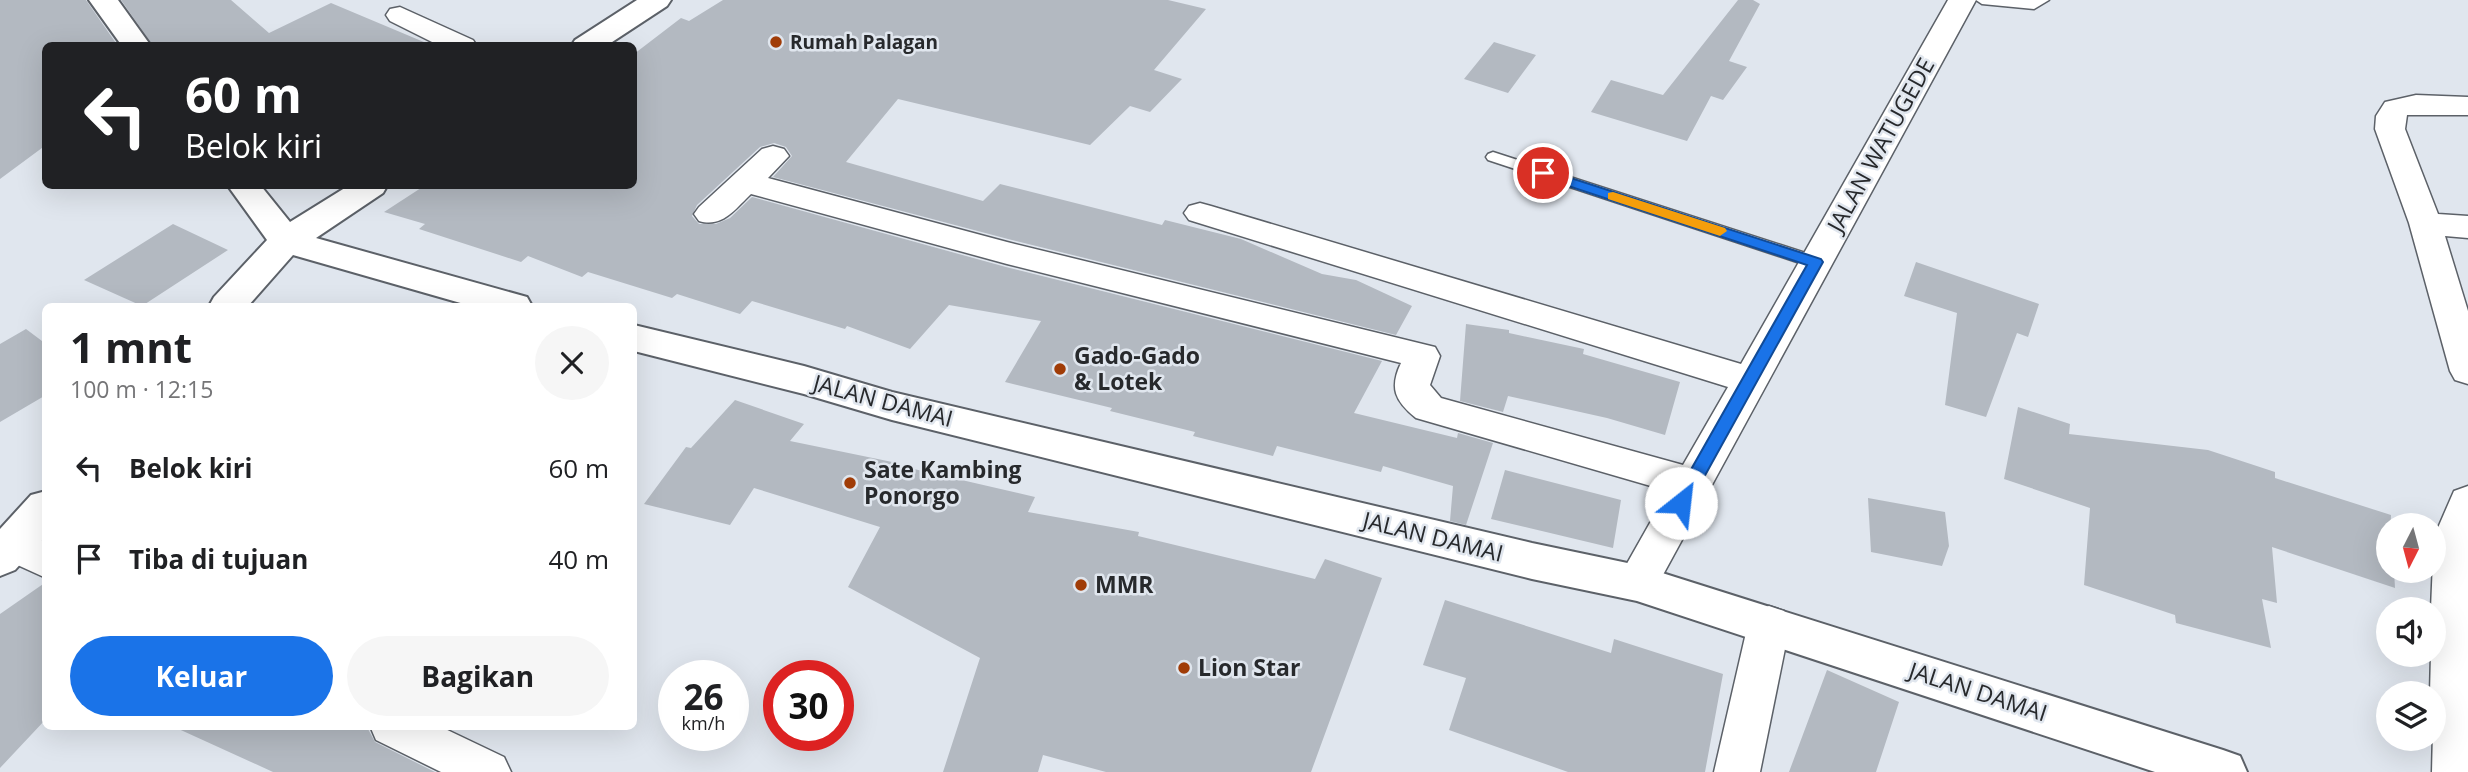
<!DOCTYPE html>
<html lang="id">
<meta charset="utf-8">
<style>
body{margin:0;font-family:"Open Sans",sans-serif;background:#f6f6f6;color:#202124;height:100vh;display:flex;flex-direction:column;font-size:26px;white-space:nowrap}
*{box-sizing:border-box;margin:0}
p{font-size:23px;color:#757577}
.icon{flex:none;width:38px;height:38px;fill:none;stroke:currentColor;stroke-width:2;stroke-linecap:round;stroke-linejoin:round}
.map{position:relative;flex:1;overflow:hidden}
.side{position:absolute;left:42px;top:303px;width:595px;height:427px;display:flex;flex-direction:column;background:#fff;border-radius:10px;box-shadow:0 7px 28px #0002}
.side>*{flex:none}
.guide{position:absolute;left:42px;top:42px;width:595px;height:147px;border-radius:10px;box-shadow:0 7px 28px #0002;background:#202124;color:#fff;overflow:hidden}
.needle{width:46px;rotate:186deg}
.buttons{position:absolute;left:2376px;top:513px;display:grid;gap:14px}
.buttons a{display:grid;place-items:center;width:70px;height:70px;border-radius:50%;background:#fff;box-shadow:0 7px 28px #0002;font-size:35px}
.speed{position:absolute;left:658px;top:660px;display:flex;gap:14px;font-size:35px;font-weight:700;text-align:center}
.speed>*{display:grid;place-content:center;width:91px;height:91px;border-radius:50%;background:#fff;box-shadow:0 7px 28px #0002;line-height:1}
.speed small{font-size:18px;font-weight:400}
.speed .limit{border:10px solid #d22;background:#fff;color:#111}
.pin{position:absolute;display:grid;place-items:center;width:60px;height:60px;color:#fff;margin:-30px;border:4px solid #fff;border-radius:50%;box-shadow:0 2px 7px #0007}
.me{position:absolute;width:77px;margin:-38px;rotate:29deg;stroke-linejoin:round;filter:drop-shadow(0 0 5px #0008)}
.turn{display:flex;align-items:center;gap:24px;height:147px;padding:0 28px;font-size:32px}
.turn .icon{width:91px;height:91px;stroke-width:2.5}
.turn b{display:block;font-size:49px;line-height:60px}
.round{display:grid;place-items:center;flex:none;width:74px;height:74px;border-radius:37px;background:#f6f6f6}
.overview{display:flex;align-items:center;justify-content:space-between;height:119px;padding:0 28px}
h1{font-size:42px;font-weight:700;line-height:52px}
.button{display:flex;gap:14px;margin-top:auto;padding:14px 28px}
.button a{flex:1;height:80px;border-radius:42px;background:#1a73e8;color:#fff;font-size:28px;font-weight:700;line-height:80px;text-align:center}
.button a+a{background:#f6f6f6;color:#202124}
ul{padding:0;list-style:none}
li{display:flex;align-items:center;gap:21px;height:91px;padding:0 28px}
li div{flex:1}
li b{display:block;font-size:26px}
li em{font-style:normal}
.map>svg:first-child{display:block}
.building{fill:#b3b9c1}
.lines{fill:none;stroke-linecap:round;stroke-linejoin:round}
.service-casing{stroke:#5c6168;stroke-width:3}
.minor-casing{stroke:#5c6168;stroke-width:3}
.secondary-casing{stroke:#5c6168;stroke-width:4}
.service{fill:#fff;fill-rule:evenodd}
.minor{fill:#fff;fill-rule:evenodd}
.secondary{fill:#fff;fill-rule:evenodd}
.route{fill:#1a73e8;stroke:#114b97;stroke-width:2}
.slow{fill:#f59e0b}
.poi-dot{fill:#a03c07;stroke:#e0e6ee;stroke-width:2.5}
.labels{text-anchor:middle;stroke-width:5;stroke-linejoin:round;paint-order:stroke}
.far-poi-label{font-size:19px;font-weight:bold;fill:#27292c;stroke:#e0e6ee;text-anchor:start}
.street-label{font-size:23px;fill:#27292c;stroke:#e0e6ee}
.poi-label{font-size:23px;font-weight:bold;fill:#27292c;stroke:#e0e6ee;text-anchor:start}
</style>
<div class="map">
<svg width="2468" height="772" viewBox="0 0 2468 772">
<rect width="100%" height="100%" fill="#e0e6ee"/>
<path class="building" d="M0 0H86L118 46H46V145L0 179Z
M121 0H231L269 33 331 3 431 45 153 46Z
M723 0H1168L1206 9 1154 70 1182 79 1150 112 1130 106 1090 145 898 99 846 162 983 201 1000 184 1162 225 1165 220 1241 239 1322 274 1356 280 1412 306 1396 335 1008 239 773 177 792 156 786 147 774 143 760 147 697 205 692 216 699 224H716L730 218 752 197 1006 267 1382 361 1354 413 1457 438 1458 433 1493 443 1466 525 1450 521 1453 486 1383 466 1381 472 1277 446 1273 456 1193 436 1195 432 1110 411 1112 408 1005 382 1041 321 949 305 910 349 847 326 845 329 752 301 740 314 677 294 672 298 588 272 582 277 528 256 521 262 419 229 425 224 384 212 424 186H634V54L681 18 689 21Z
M1738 0H1753L1760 4 1729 61 1747 67 1723 100 1711 96 1687 141 1591 112 1611 80 1663 95Z
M1494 42 1536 55 1508 93 1464 79Z
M173 224 228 250 142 306 84 280Z
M1916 262 2039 304 2028 337 2017 333 1986 417 1945 405 1957 313 1904 296Z
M1466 324 1509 330V333L1584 349 1583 354 1680 382 1665 435 1607 418 1508 396 1503 412 1460 401Z
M26 329 46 344V395L0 422V344Z
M735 400 804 424 790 441 902 464 901 466 1035 497 1028 512 1139 532 1138 536 1315 579 1325 559 1382 578 1311 772H1106L1043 755 1038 772H943L980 658 848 587 880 527 754 488 730 525 644 504 686 447 691 448Z
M2018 407 2070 424 2069 434 2208 450 2275 472V478L2391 515 2389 570H2394L2395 588 2272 547 2277 603 2262 599 2271 648 2176 623 2175 615 2084 585 2090 508 2004 479Z
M1505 470 1621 500 1613 548 1491 519Z
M1868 498 1945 512 1949 546 1942 566 1871 552Z
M46 582V719L0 768V614Z
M1445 600 1611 653 1614 639 1723 674 1705 772H1568L1449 730 1466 678 1423 665Z
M1827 670 1899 702 1876 772H1789Z
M172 726H363L368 729 375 742 435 772H273Z"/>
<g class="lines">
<g class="service-casing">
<path id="service" d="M1976 0H2049L2034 9 1982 4Z
M1493 152 1821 258 1823 262 1815 267 1809 266 1488 160 1486 157 1488 154Z"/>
</g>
<g class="minor-casing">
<path id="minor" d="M1948 0H1976L1652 595 1637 600 1622 595 1616 583 1668 491 1416 418C1395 401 1389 388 1401 363L1007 264 751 194C735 209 723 228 699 221L694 214 699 207 762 149 773 146 784 149 789 156 768 178 1007 242 1435 347 1440 356 1430 385 1441 398 1683 465 1728 387 1189 220 1184 213 1189 206 1200 203 1211 206 1741 364Z
M400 7 473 40 477 46H440L390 21 386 15 390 9Z
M2416 95 2468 97V115H2407L2405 129 2438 214 2468 216V238L2445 236 2468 311V384L2455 380 2450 371 2409 223 2375 129 2376 116 2385 102Z
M2468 486V772H2432L2434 693H2430L2431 654H2434V609H2431L2434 537 2454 491Z
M11 528 46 542V578L0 557V531Z
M1769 606 1784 611 1790 624 1760 772H1714L1748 624 1754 611Z
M370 726H439L504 757 511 772H441L376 740Z"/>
</g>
<g class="secondary-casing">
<path id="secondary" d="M89 0H118L151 46H122Z
M637 0H671L667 6 606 46H571L575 40Z
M228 186H261L290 222 348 186H387L383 193 316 238 527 297 532 306H471L293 255 248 306H209L214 297 267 240Z
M634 325 804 366 892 392 1532 543 1637 565 2223 750 2240 756 2247 772H2155L1637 601 1532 579 892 420 804 394 634 351Z
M46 491V536L15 570 0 576V529L31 495Z"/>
</g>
<use href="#service" class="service"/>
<use href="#minor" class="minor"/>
<use href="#secondary" class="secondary"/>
</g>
<path class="route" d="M1543 169 1821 259 1823 262 1687 508H1675L1672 503 1807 265 1538 176V170Z"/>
<path class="slow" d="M1613 192 1725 228 1727 231 1720 236 1608 199V193Z"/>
<g class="poi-dot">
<circle cx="776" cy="42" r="7"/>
<circle cx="1060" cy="369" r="7"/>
<circle cx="850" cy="483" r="7"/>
<circle cx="1081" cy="585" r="7"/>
<circle cx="1184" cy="668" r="7"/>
</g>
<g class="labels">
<g class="far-poi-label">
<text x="790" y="49">Rumah Palagan</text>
</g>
<g class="street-label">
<text transform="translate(1881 145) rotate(-61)" y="8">JALAN WATUGEDE</text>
<text transform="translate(883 401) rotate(15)" y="8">JALAN DAMAI</text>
<text transform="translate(1433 537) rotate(14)" y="8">JALAN DAMAI</text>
<text transform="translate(1978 692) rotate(18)" y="8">JALAN DAMAI</text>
</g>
<g class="poi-label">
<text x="1074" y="364">Gado-Gado<tspan x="1074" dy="26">&amp; Lotek</tspan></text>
<text x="864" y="478">Sate Kambing<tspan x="864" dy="26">Ponorgo</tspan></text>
<text x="1095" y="593">MMR</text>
<text x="1198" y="676">Lion Star</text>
</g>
</g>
</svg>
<div class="buttons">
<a><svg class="needle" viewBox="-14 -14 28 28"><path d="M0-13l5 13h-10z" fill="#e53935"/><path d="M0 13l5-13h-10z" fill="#757577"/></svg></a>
<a><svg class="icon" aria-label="sound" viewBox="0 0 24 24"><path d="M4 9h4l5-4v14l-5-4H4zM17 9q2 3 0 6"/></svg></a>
<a><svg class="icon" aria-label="layers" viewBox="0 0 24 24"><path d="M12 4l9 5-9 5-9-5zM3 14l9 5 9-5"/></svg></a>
</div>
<div class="speed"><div>26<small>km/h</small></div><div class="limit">30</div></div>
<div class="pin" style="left:1543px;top:173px;background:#d93025"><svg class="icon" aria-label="arrive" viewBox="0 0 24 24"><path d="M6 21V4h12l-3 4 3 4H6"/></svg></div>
<svg class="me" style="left:1681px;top:503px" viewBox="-20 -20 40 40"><circle r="19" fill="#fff"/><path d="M0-13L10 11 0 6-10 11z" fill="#1a73e8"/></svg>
<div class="guide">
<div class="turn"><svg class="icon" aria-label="left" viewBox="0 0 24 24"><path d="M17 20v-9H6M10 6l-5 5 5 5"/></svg><div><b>60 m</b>Belok kiri</div></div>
</div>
<section class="side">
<div class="overview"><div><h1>1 mnt</h1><p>100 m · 12:15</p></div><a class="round"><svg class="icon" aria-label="close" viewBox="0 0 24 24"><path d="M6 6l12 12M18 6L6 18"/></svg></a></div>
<ul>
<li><svg class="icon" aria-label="left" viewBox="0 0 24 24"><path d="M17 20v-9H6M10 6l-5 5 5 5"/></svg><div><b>Belok kiri</b></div><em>60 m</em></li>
<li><svg class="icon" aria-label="arrive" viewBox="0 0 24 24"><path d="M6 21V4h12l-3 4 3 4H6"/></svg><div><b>Tiba di tujuan</b></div><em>40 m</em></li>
</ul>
<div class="button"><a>Keluar</a><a>Bagikan</a></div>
</section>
</div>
